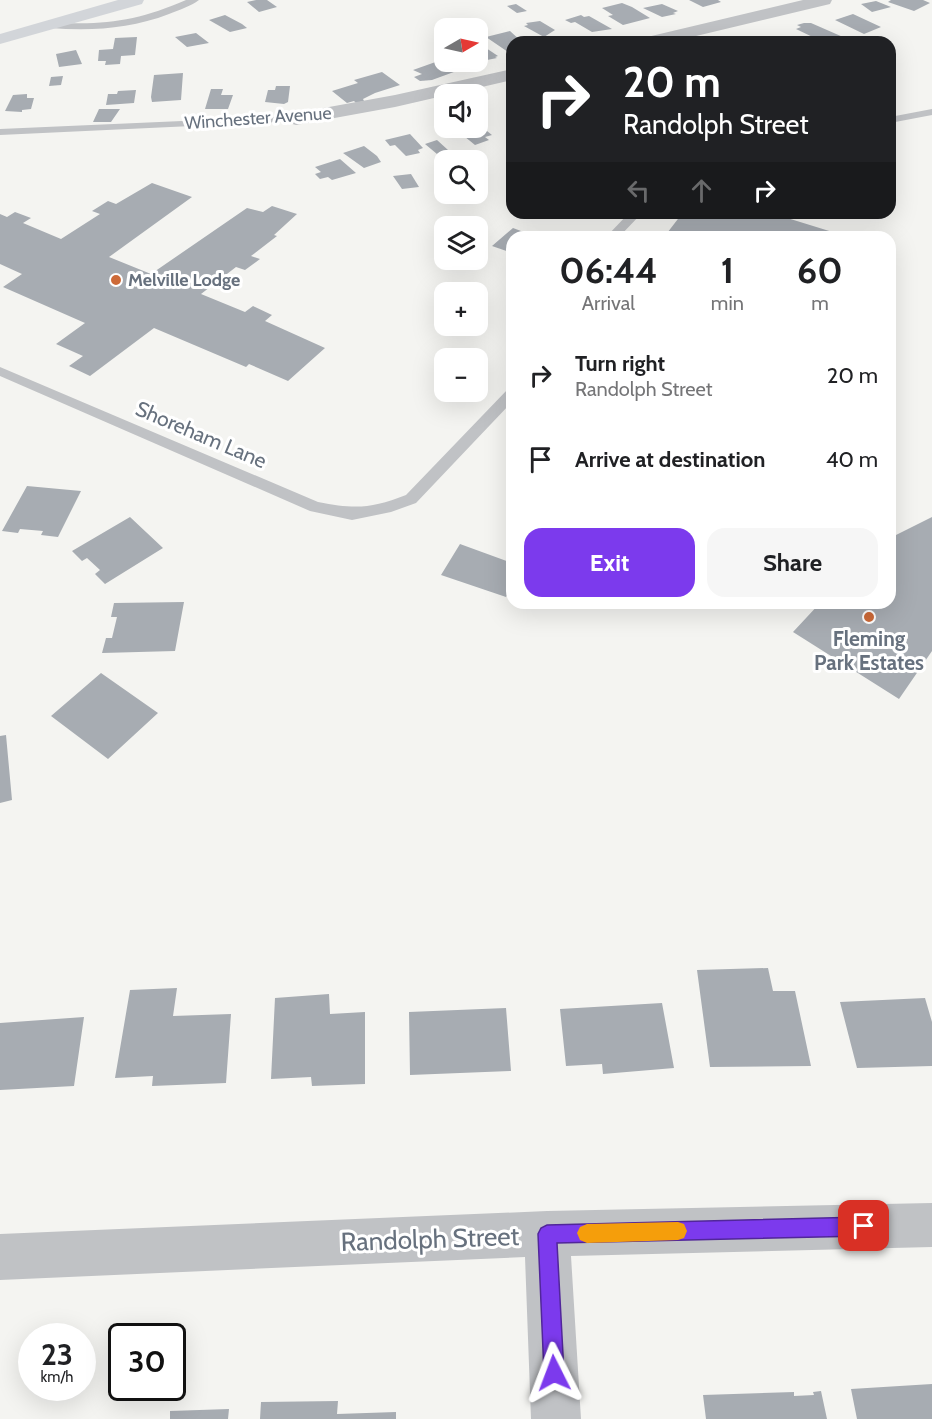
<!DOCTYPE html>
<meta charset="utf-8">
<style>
body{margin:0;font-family:Cabin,sans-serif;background:#f6f6f6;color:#202124;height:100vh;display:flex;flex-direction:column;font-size:22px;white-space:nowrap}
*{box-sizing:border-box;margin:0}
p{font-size:20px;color:#757577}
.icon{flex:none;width:33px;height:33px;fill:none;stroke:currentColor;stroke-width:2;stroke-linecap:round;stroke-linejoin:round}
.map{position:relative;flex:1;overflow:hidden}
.sheet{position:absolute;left:506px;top:231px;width:390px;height:378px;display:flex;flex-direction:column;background:#fff;border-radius:18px;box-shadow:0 6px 24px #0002}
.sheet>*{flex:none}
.guide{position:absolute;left:506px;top:36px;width:390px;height:183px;border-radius:18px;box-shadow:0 6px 24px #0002;background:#202124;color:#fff;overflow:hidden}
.needle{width:39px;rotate:81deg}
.controls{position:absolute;left:434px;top:18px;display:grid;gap:12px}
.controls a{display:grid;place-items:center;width:54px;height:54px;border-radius:12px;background:#fff;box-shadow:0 6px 24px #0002;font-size:30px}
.speed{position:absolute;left:18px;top:1323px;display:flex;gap:12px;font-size:30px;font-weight:700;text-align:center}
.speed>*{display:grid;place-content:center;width:78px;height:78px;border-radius:50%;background:#fff;box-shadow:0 6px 24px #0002;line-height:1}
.speed small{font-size:15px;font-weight:400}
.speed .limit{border:3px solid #111;border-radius:9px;background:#fff;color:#111}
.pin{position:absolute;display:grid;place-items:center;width:51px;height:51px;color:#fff;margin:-26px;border-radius:12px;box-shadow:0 3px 9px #0006}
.me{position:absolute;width:66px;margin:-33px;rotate:357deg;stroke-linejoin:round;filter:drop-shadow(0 0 4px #0008)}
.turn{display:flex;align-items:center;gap:21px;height:126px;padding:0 18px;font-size:27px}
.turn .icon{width:78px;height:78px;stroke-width:2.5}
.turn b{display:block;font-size:42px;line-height:51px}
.lanes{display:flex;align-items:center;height:57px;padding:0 18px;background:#0003;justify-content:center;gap:30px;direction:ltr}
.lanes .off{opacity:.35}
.eta{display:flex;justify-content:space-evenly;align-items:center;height:102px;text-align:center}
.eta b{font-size:36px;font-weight:700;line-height:42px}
.primary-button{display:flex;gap:12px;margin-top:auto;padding:12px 18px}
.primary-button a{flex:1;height:69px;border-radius:18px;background:#7c3aed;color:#fff;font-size:24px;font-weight:700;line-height:69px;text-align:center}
.primary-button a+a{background:#f6f6f6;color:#202124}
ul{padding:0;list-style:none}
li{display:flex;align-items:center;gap:18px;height:84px;padding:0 18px}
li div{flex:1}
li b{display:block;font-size:22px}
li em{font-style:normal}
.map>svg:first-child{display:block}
.building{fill:#a7acb2}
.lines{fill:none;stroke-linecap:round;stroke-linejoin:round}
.lane{fill:#c0c2c5;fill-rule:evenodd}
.street{fill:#c0c2c5;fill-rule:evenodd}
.secondary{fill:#d2d5d9;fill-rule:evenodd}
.route{fill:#7c3aed;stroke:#51269a;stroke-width:1.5}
.slow{fill:#f59e0b}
.poi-dot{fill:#cd6a38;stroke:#fff;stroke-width:2}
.labels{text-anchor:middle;stroke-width:6;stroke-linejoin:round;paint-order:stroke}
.far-street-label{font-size:18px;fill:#67717e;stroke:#fff}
.far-poi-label{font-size:18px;font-weight:bold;fill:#67717e;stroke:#fff;text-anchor:start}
.street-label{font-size:21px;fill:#67717e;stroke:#fff}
.poi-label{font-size:21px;font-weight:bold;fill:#67717e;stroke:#fff}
.near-street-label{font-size:26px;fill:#67717e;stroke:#fff}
</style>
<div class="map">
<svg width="932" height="1419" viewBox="0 0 932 1419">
<rect width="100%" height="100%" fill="#f4f4f1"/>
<path class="building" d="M256 0H267L277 7 259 12 247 2Z
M689 0H718L721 2 703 7Z
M891 0H923L930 3 914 11 888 2Z
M876 1 891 7 872 12 861 4Z
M622 3 632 7 650 18 623 25 608 16 613 15 602 8Z
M516 4 527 11 517 13 507 6Z
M662 4 678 11 673 13 676 14 662 17 643 8Z
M853 14 881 27 864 34 835 20Z
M225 15 242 24 247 28 230 32 209 20Z
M581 15 584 17 589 16 612 29 592 32 575 22 571 23 565 20Z
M540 21 555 30 544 37 524 26 528 25 526 23Z
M804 23H811L843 37 831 42H823L796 29 801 27 797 25Z
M510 31 522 42H512V51L508 52 486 37Z
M196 33 209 43 187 47 175 37Z
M137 37 135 55 121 56 120 64 105 65 106 61H98L99 50 113 49 115 38Z
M483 46 498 56 495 57 497 58 477 62V47Z
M76 50 82 64 59 67 56 54Z
M444 59V62H452L462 69 432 80 420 81 414 77 422 74 413 70Z
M382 72 400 85 375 93 363 99 364 101 356 103 354 101 347 103 332 91 358 83 354 80Z
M183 73 181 100 152 102 151 97 154 75Z
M63 76 61 85 49 86 51 77Z
M276 86H290L288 102 284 104 265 102 268 90H275Z
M211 89H223L221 95H233L228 109H205Z
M136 90 134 103 106 105 108 94H117L118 91Z
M27 94V98H34L31 109 22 110V112L5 111 13 95Z
M99 109H120L111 122H93Z
M477 123 492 135 485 137 489 140 475 145 454 128H477Z
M410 134 423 148 418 150 420 153 406 156 395 145 390 146 385 140Z
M437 140 448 150 437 154 425 144Z
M364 146 377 156 381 162 364 168 343 153Z
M340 159 356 173 332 180 328 177 320 179 315 174 321 172 315 167Z
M411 174 419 187 402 189 393 176Z
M152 183 192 197 109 257 151 274 247 208 263 212 272 206 297 214 274 235 277 236 251 256 260 259 245 270 236 267 201 294 245 312 253 306 272 315 265 321 325 348 288 381 249 364 246 367 154 328 90 376 69 366 83 356 56 344 85 323 3 287 22 274 0 264V214L7 217 15 212 31 218 23 223 61 239 100 214 92 211 108 201 116 204Z
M687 213H771L839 234 837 237H664L681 215 684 216Z
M513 228 537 237H512V253L492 246Z
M27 486 81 491 58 537 41 535 43 531 20 529 18 533 2 531Z
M130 517 163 548 105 584 95 574 100 570 87 558 82 561 72 551Z
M932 517V651L899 699 793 632 820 603H890V538Z
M460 544 512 563V587L506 597 441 575Z
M184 602 175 651 102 653 106 638H112L117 617H111L114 603Z
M101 673 158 713 108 759 51 716Z
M6 735 12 800 0 803V736Z
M768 968 773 991H795L811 1066 710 1067 697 970Z
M177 988 173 1016 231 1014 226 1083 152 1086 153 1076 115 1078 130 990Z
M329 994 330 1014 365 1012V1084L312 1086 311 1077 271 1079 275 998Z
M925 998 932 1022V1066L857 1068 840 1002Z
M662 1003 674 1068 603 1074 602 1064 566 1066 560 1009Z
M506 1008 511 1071 410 1075 409 1012Z
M84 1017 74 1086 0 1090V1023Z
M932 1384V1419H857L851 1389Z
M821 1391 827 1419H706L703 1395 794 1392V1396L814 1395 813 1392Z
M338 1401 337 1414 396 1412V1419H260L261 1402Z
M229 1409 228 1419H170V1411Z"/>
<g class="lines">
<path class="lane" d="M186 0H199C191 6 179 10 169 14 130 29 92 31 50 28L45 25 50 22C102 26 138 21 186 0Z
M932 109V115L890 123V117Z
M296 116 301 119 300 121 0 135V129Z
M629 213H642L619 237H606Z
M0 367 318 502C354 509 371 509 406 495L507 390 512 389V402L416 503 391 512 352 520 310 511 0 376Z"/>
<path class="street" d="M803 0H832L830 4 671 42H640L643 38Z
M512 69V80L395 107 296 125 289 123 286 119 289 115 296 113 395 95Z
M932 1203V1247L571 1256 581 1419H531L525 1257 0 1280V1234L547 1211Z"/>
<path class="secondary" d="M118 0H144L142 4 0 44V34Z"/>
</g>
<path class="route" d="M864 1217 871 1220 873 1226 871 1233 864 1236 557 1243 564 1373 561 1380 554 1383 547 1380 544 1373 538 1234 541 1228 547 1225Z"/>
<path class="slow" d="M678 1222 684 1224 687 1231 684 1238 678 1240 587 1243 580 1240 577 1233 580 1227 587 1224Z"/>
<g class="poi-dot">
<circle cx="116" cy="280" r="6"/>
<circle cx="869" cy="617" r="6"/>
</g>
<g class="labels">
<g class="far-street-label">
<text transform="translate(258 118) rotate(-4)" y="6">Winchester Avenue</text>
</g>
<g class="far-poi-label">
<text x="128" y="286">Melville Lodge</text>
</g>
<g class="street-label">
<text transform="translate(201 435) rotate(23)" y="7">Shoreham Lane</text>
</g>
<g class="poi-label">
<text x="869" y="646">Fleming<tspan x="869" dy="24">Park Estates</tspan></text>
</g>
<g class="near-street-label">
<text transform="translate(430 1239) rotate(-2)" y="9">Randolph Street</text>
</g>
</g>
</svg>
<div class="controls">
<a><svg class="needle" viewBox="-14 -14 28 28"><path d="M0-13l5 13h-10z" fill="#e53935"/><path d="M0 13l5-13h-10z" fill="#757577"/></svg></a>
<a><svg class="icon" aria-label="sound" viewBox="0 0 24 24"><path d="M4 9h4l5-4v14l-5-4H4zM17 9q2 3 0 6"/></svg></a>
<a><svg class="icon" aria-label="search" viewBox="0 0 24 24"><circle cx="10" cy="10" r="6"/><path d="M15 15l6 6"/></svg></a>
<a><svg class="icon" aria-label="layers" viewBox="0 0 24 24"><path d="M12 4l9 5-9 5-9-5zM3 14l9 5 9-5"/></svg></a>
<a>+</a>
<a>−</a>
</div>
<div class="speed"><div>23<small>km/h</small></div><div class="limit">30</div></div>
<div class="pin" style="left:864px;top:1226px;background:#d93025"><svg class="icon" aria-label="arrive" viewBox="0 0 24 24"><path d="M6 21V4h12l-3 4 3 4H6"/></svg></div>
<svg class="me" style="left:554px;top:1373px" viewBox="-20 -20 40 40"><path d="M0-17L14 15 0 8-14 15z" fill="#7c3aed" stroke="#fff" stroke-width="4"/></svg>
<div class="guide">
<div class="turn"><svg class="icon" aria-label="right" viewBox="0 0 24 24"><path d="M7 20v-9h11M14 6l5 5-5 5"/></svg><div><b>20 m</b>Randolph Street</div></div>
<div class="lanes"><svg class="icon off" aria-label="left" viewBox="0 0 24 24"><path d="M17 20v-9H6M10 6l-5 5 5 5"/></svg><svg class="icon off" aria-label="ahead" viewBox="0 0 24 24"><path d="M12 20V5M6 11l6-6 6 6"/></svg><svg class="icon" aria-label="right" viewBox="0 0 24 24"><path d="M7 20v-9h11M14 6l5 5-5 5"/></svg></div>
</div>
<section class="sheet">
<div class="eta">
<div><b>06:44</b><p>Arrival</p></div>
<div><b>1</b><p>min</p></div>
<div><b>60</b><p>m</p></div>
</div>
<ul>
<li><svg class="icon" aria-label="right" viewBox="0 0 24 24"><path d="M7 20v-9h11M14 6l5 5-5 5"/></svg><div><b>Turn right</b><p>Randolph Street</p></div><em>20 m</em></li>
<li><svg class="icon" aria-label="arrive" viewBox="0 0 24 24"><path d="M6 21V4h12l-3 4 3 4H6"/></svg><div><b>Arrive at destination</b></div><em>40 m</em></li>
</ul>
<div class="primary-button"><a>Exit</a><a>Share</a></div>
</section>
</div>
